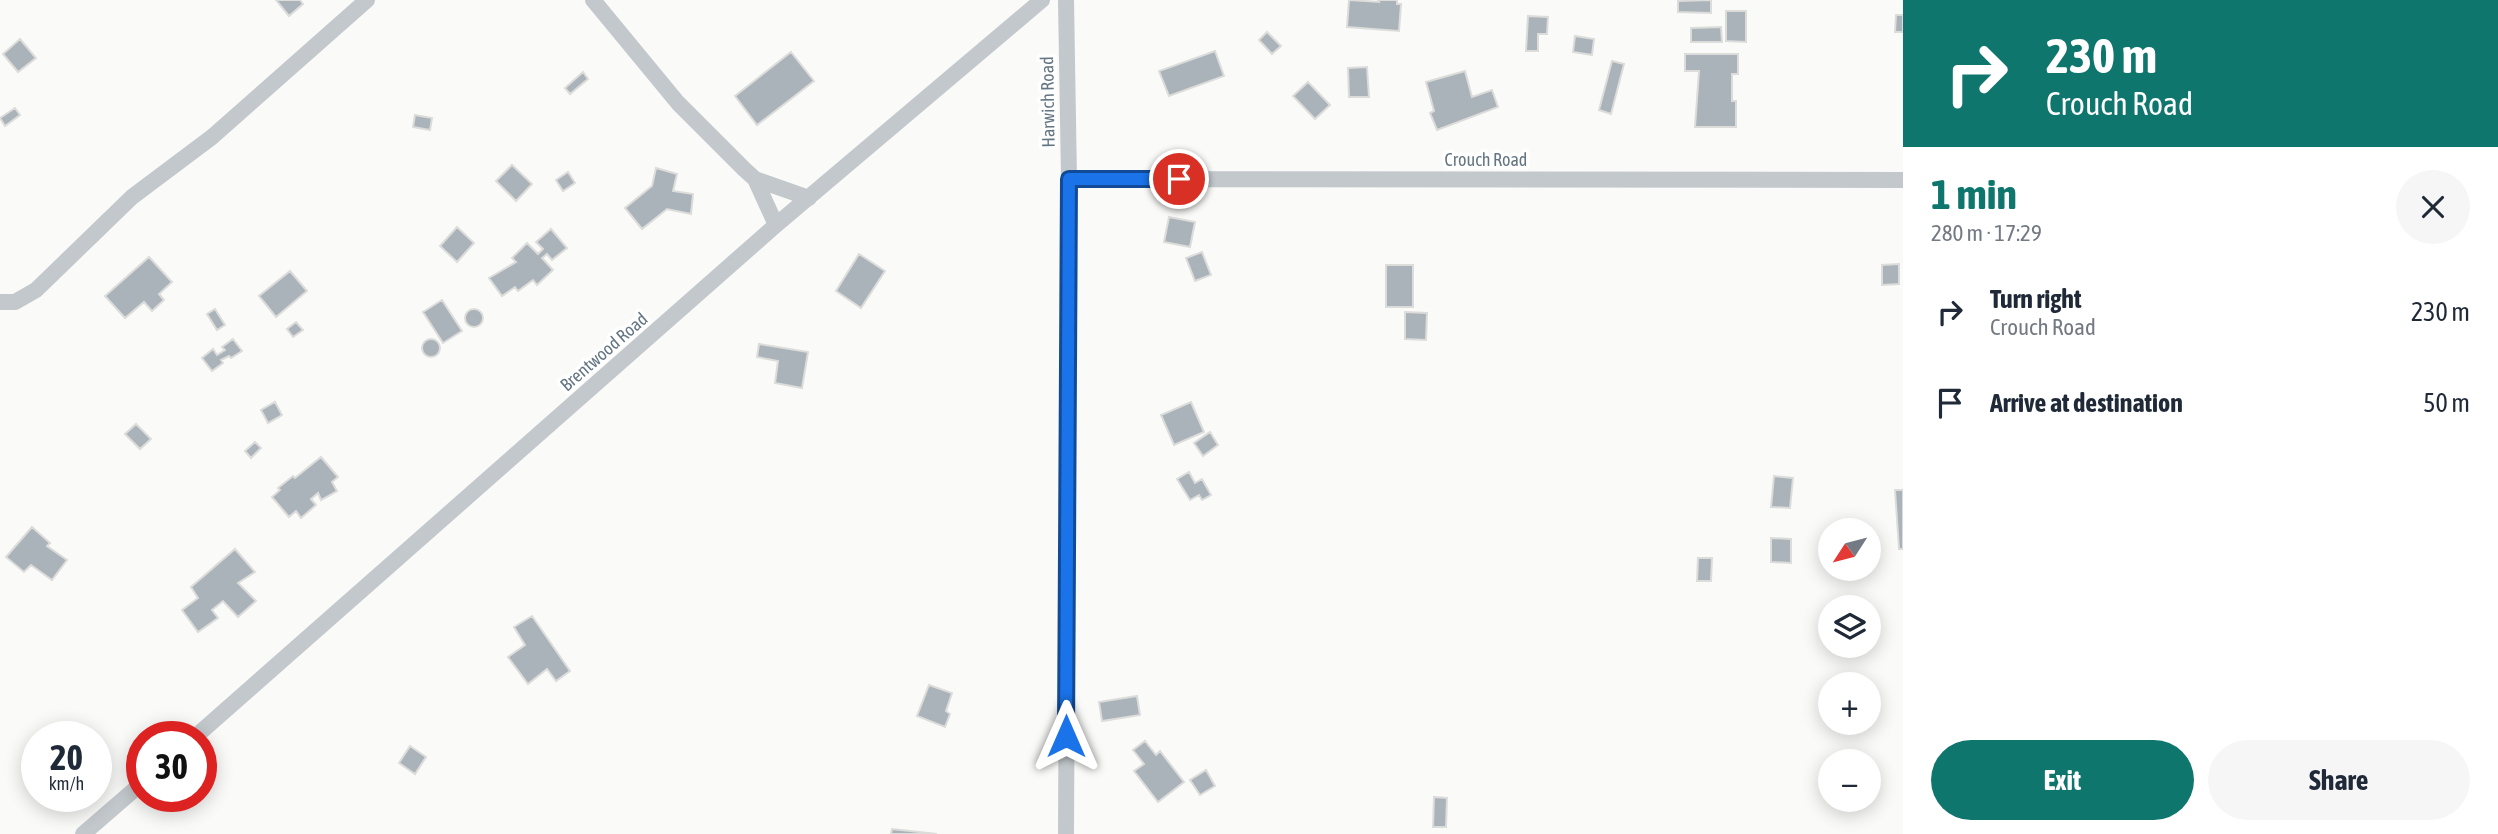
<!DOCTYPE html>
<meta charset="utf-8">
<style>
body{margin:0;font-family:"Asap Condensed",sans-serif;background:#f6f6f7;color:#1f2937;height:100vh;display:flex;flex-direction:column;font-size:26px;white-space:nowrap}
*{box-sizing:border-box;margin:0}
p{font-size:23px;color:#747a83}
.icon{flex:none;width:38px;height:38px;fill:none;stroke:currentColor;stroke-width:2;stroke-linecap:round;stroke-linejoin:round}
.map{position:relative;flex:1;overflow:hidden}
.drawer{display:flex;flex-direction:column;background:#fff;width:595px}
.drawer>*{flex:none}
.banner{background:#0f766e;color:#fff;overflow:hidden}
.needle{width:46px;rotate:234deg}
.fabs{position:absolute;left:1818px;top:518px;display:grid;gap:14px}
.fabs a{display:grid;place-items:center;width:63px;height:63px;border-radius:50%;background:#fff;box-shadow:0 4px 18px #0003;font-size:35px}
.speed{position:absolute;left:21px;top:721px;display:flex;gap:14px;font-size:35px;font-weight:700;text-align:center}
.speed>*{display:grid;place-content:center;width:91px;height:91px;border-radius:50%;background:#fff;box-shadow:0 4px 18px #0003;line-height:1}
.speed small{font-size:18px;font-weight:400}
.speed .limit{border:10px solid #d22;background:#fff;color:#111}
.pin{position:absolute;display:grid;place-items:center;width:60px;height:60px;color:#fff;margin:-30px;border:4px solid #fff;border-radius:50%;box-shadow:0 2px 7px #0007}
.me{position:absolute;width:77px;margin:-38px;rotate:0deg;stroke-linejoin:round;filter:drop-shadow(0 0 5px #0008)}
.turn{display:flex;align-items:center;gap:24px;height:147px;padding:0 28px;font-size:32px}
.turn .icon{width:91px;height:91px;stroke-width:2.5}
.turn b{display:block;font-size:49px;line-height:60px}
.round{display:grid;place-items:center;flex:none;width:74px;height:74px;border-radius:37px;background:#f6f6f7}
.summary{display:flex;align-items:center;justify-content:space-between;height:119px;padding:0 28px}
h1{font-size:42px;font-weight:700;line-height:52px;color:#0f766e}
.cta{display:flex;gap:14px;margin-top:auto;padding:14px 28px}
.cta a{flex:1;height:80px;border-radius:42px;background:#0f766e;color:#fff;font-size:28px;font-weight:700;line-height:80px;text-align:center}
.cta a+a{background:#f6f6f7;color:#1f2937}
ul{padding:0;list-style:none}
li{display:flex;align-items:center;gap:21px;height:91px;padding:0 28px}
li div{flex:1}
li b{display:block;font-size:26px}
li em{font-style:normal}
main{display:flex;flex:1;min-height:0}
.map>svg:first-child{display:block}
.building{fill:#aab3b9;stroke:#dcdcda;stroke-width:2}
.lines{fill:none;stroke-linecap:round;stroke-linejoin:round}
.minor{stroke:#c3c8cc;stroke-width:16}
.route-casing{stroke:#114b97;stroke-width:18}
.route{stroke:#1a73e8;stroke-width:12}
.labels{text-anchor:middle;stroke-width:7;stroke-linejoin:round;paint-order:stroke}
.street-label{font-size:18px;fill:#657683;stroke:#fff}
</style>
<main>
<div class="map">
<svg width="1903" height="834" viewBox="0 0 1903 834">
<rect width="100%" height="100%" fill="#fafaf8"/>
<path class="building" d="M276 0H300L303 4 289 16Z
M1349 0 1379 2 1378 0H1397V4H1401L1399 31 1347 27Z
M1711 0V13L1678 12V1Z
M1726 11H1746V42L1726 41Z
M1896 15H1903V32H1895Z
M1528 16 1548 17 1547 34H1538V51H1526Z
M1721 27 1722 42H1691V28Z
M1267 32 1281 46 1272 54 1259 40Z
M1575 36 1594 39 1592 55 1573 52Z
M20 39 36 58 18 72 3 54Z
M1215 51 1224 76 1169 96 1159 71Z
M791 52 814 81 757 125 735 96Z
M1685 54H1738V74H1732V101H1736V127H1695L1699 71H1685Z
M1612 61 1624 64 1611 114 1599 110Z
M1367 67 1369 97H1349L1348 68Z
M1465 71 1472 97 1492 90 1498 107 1437 130 1430 113 1434 111 1426 82Z
M583 72 588 79 570 94 565 88Z
M1308 82 1330 105 1315 119 1293 96Z
M15 108 20 115 5 126 0 118Z
M415 115 432 118 430 130 413 127Z
M512 165 532 184 516 201 496 181Z
M656 168 677 174 673 191 693 194 691 214 667 209 642 229 625 208 652 186Z
M568 172 575 183 563 191 556 180Z
M1169 217 1195 222 1190 247 1164 242Z
M457 227 474 243 457 262 440 246Z
M551 229 567 248 552 260 547 254 542 258 553 270 537 285 533 280 518 291 515 287 502 296 489 278 516 262 512 258 527 243 538 254 543 249 536 242Z
M1202 252 1211 275 1195 281 1186 258Z
M859 254 885 271 861 308 836 291Z
M149 257 172 282 159 294 164 300 152 311 144 302 125 318 105 296Z
M1899 264V284L1882 285V265Z
M1386 265H1413V307H1386Z
M290 271 307 291 276 317 259 296Z
M442 300 462 331 443 343 423 312Z
M215 309 225 325 217 330 207 314Z
M465 318a9 9 0 1 1 18 0a9 9 0 1 1-18 0Z
M1405 312 1427 313 1426 340 1405 339Z
M296 322 303 330 293 337 287 329Z
M233 339 242 351 231 358 229 356 221 360 223 363 212 371 202 358 213 349 217 355 225 350 222 347Z
M422 348a9 9 0 1 1 18 0a9 9 0 1 1-18 0Z
M759 344 808 352 802 388 775 383 778 361 757 357Z
M275 402 282 415 268 423 261 410Z
M1191 402 1204 432 1174 445 1161 415Z
M136 424 151 439 140 449 125 434Z
M1210 432 1218 445 1203 456 1194 443Z
M255 442 261 448 251 458 245 451Z
M321 457 338 477 332 482 337 491 321 500 318 493 311 499 316 505 301 518 296 511 289 517 272 497 280 490 278 488 293 476 295 478Z
M1189 472 1195 483 1202 479 1211 495 1202 500 1199 495 1190 500 1177 479Z
M1774 476 1793 478 1790 508 1771 507Z
M1895 490H1903V549H1899Z
M32 527 50 543 47 546 67 560 52 580 31 565 24 572 6 557Z
M1771 538 1791 539V563L1771 562Z
M235 549 255 572 238 583 256 601 238 617 223 601 212 610 218 618 198 632 182 610 198 598 191 587Z
M1698 558H1712L1711 581H1697Z
M532 616 570 671 556 681 547 669 528 684 508 657 525 645 514 627Z
M929 685 952 693 946 711 950 714 945 727 917 716Z
M1137 696 1140 715 1102 721 1099 702Z
M1145 741 1156 755 1160 751 1184 782 1158 802 1134 771 1144 764 1133 750Z
M410 746 426 757 415 774 399 763Z
M1206 770 1215 786 1200 795 1190 780Z
M1434 797 1447 798 1446 827H1433Z
M892 829 937 834H891Z"/>
<g class="lines">
<path class="minor" d="M593 0 678 103 744 169 755 179 809 198
M755 179 776 225
M1069 179 1903 180
M0 302H15L36 290 132 197 212 137 367 0
M195 737 776 225 1042 0
M83 834 142 783
M1066 834 1069 179 1066 0"/>
</g>
<g class="lines">
<g class="route-casing">
<path id="route" d="M1066 736 1069 179H1179"/>
</g>
<use href="#route" class="route"/>
</g>
<g class="labels">
<g class="street-label">
<text transform="translate(1048 102) rotate(-91)" y="6">Harwich Road</text>
<text x="1486" y="166">Crouch Road</text>
<text transform="translate(604 352) rotate(-41)" y="6">Brentwood Road</text>
</g>
</g>
</svg>
<div class="fabs">
<a><svg class="needle" viewBox="-14 -14 28 28"><path d="M0-13l5 13h-10z" fill="#e53935"/><path d="M0 13l5-13h-10z" fill="#747a83"/></svg></a>
<a><svg class="icon" aria-label="layers" viewBox="0 0 24 24"><path d="M12 4l9 5-9 5-9-5zM3 14l9 5 9-5"/></svg></a>
<a>+</a>
<a>−</a>
</div>
<div class="speed"><div>20<small>km/h</small></div><div class="limit">30</div></div>
<div class="pin" style="left:1179px;top:179px;background:#d93025"><svg class="icon" aria-label="arrive" viewBox="0 0 24 24"><path d="M6 21V4h12l-3 4 3 4H6"/></svg></div>
<svg class="me" style="left:1066px;top:736px" viewBox="-20 -20 40 40"><path d="M0-17L14 15 0 8-14 15z" fill="#1a73e8" stroke="#fff" stroke-width="4"/></svg>
</div>
<section class="drawer">
<div class="banner">
<div class="turn"><svg class="icon" aria-label="right" viewBox="0 0 24 24"><path d="M7 20v-9h11M14 6l5 5-5 5"/></svg><div><b>230 m</b>Crouch Road</div></div>
</div>
<div class="summary"><div><h1>1 min</h1><p>280 m · 17:29</p></div><a class="round"><svg class="icon" aria-label="close" viewBox="0 0 24 24"><path d="M6 6l12 12M18 6L6 18"/></svg></a></div>
<ul>
<li><svg class="icon" aria-label="right" viewBox="0 0 24 24"><path d="M7 20v-9h11M14 6l5 5-5 5"/></svg><div><b>Turn right</b><p>Crouch Road</p></div><em>230 m</em></li>
<li><svg class="icon" aria-label="arrive" viewBox="0 0 24 24"><path d="M6 21V4h12l-3 4 3 4H6"/></svg><div><b>Arrive at destination</b></div><em>50 m</em></li>
</ul>
<div class="cta"><a>Exit</a><a>Share</a></div>
</section>
</main>
